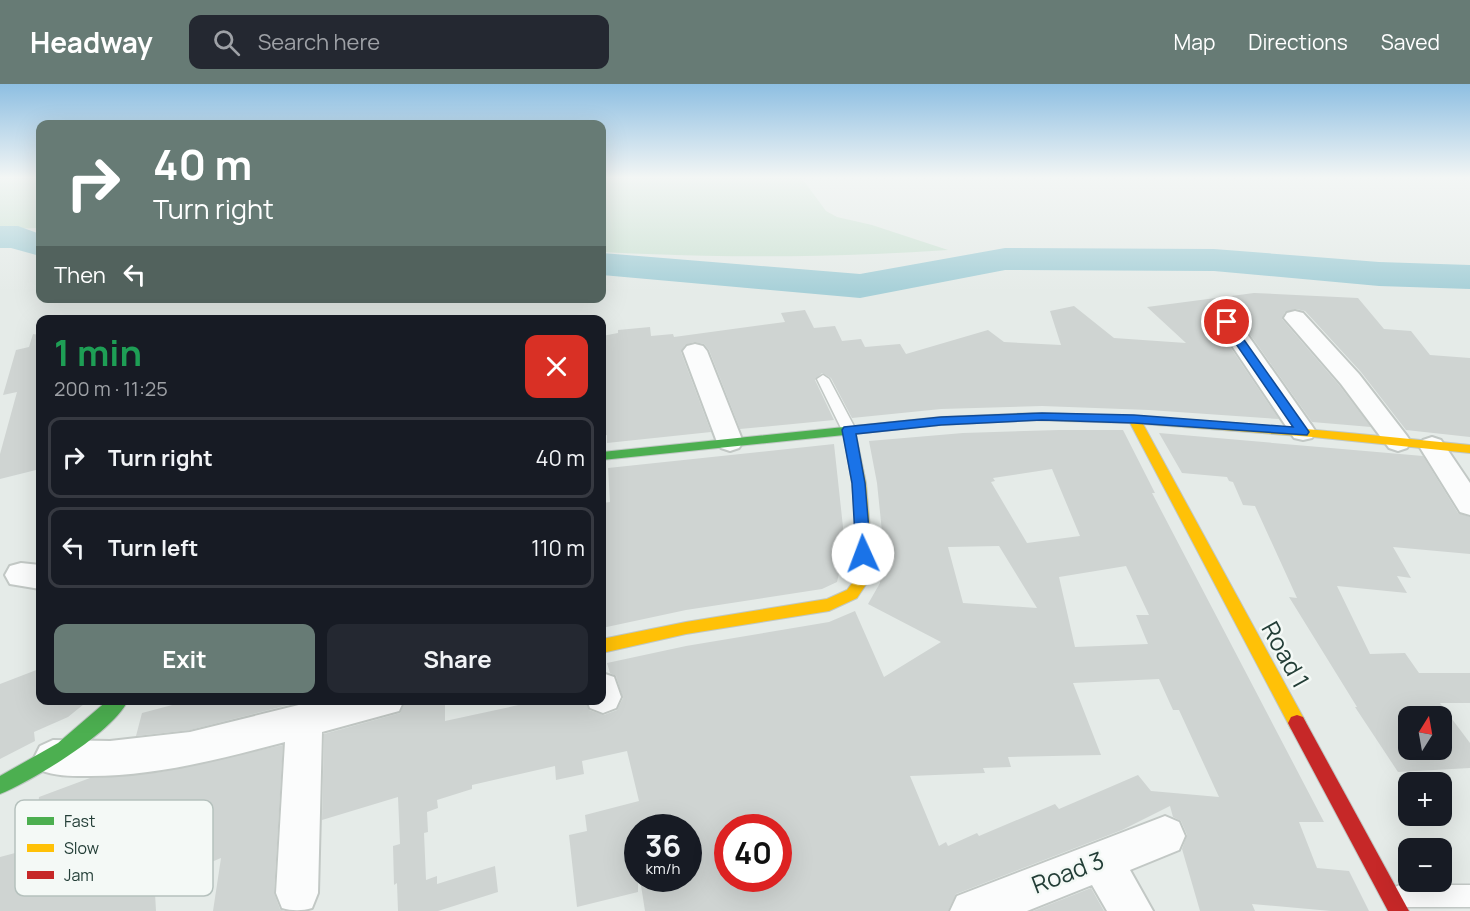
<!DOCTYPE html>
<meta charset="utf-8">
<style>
body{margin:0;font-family:Manrope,sans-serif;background:#242831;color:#f1f3f6;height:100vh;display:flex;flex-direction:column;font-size:22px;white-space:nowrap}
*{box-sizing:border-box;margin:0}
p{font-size:20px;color:#9ea1a6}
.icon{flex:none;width:33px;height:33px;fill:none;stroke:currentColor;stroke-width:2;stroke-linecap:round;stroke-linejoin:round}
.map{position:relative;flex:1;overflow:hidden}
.side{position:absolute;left:36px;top:231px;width:570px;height:390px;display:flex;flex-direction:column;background:#171b24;border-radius:12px;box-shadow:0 6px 24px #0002}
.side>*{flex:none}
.hud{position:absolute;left:36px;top:36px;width:570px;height:183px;border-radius:12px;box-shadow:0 6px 24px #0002;background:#677b75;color:#fff;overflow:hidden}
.needle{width:39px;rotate:11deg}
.fabs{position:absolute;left:1398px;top:622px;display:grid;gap:12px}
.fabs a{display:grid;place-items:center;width:54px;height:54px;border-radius:12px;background:#171b24;box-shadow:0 6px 24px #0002;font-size:30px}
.speed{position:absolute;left:624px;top:730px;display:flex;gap:12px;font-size:30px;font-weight:700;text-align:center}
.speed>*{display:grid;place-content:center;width:78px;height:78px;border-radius:50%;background:#171b24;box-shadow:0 6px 24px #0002;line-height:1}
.speed small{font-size:15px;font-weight:400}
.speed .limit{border:9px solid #d22;background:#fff;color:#111}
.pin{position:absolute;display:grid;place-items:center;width:51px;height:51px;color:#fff;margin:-26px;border:3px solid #fff;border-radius:50%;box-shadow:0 2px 6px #0007}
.me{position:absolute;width:66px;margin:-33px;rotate:358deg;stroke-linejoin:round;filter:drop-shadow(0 0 4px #0008)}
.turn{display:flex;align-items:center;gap:21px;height:126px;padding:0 18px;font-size:27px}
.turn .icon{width:78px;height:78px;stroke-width:2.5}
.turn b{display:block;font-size:42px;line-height:51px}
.then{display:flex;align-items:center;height:57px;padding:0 18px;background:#0003;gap:12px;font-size:22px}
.round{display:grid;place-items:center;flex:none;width:63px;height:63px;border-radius:12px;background:#242831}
.headline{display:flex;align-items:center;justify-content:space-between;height:102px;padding:0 18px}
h1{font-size:36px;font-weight:700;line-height:45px;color:#1e9e55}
.button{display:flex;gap:12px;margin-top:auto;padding:12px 18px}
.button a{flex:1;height:69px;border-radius:12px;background:#677b75;color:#fff;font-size:24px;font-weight:700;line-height:69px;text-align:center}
.button a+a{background:#242831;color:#f1f3f6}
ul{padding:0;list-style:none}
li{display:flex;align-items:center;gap:18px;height:81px;margin:0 12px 9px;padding:0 6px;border:3px solid #363941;border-radius:12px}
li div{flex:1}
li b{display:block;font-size:22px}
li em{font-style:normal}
header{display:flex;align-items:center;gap:36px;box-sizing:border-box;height:84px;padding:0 30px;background:#677b75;color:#fff}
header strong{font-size:28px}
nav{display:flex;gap:33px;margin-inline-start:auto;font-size:21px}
.search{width:420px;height:54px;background:#242831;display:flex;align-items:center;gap:15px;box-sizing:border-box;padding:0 21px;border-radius:12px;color:#9ea1a6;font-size:22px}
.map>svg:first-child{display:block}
.green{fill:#cee3d5}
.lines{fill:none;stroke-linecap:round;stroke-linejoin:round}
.river{fill:#a7d0d8;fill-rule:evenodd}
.building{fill:#cfd4d2;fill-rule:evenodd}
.lane-casing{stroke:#c2c8c5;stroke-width:3}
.street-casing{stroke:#c2c8c5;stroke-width:4}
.fast-casing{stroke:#c0c8c5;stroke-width:2}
.slow-casing{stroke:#c0c8c5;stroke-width:2}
.jam-casing{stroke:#c0c8c5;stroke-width:2}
.lane{fill:#fbfcfc;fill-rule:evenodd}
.street{fill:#fbfcfc;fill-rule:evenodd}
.fast{fill:#4caf50;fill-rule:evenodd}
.slow{fill:#ffc107;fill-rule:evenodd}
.jam{fill:#c62828;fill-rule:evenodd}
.route{fill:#1a73e8;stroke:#114b97;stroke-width:1.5}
.labels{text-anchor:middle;stroke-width:5;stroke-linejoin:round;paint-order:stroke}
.near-street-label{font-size:24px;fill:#233e37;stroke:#f4f9f6}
.key{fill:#f4f9f6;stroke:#b5c1bd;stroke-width:1.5}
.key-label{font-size:16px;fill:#233e37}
</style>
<header>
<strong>Headway</strong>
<div class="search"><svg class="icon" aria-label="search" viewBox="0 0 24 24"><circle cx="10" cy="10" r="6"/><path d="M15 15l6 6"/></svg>Search here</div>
<nav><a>Map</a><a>Directions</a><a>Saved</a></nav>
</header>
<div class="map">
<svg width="1470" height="827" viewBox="0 0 1470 827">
<rect width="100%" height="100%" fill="#e5ebe8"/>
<path class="green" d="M0 93H40V144L0 145Z
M602 93H801L826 127 837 133 872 141 948 166C832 174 717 174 602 168Z"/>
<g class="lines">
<path class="river" d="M0 142H18L40 150V172L11 164H0Z
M1005 164 1214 165 1379 178 1470 181V205L1379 202 1214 187 1005 186 860 214 602 191V169L860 190Z"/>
</g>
<path class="building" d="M1254 209 1358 214 1384 245 1411 247 1430 271 1470 274V353L1406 346 1361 288 1305 227 1296 225 1285 228 1282 235 1339 301 1371 343 1312 338 1237 232 1226 229 1217 232 1214 239 1279 335 1149 326 1042 322 941 325 852 334 831 294 822 289 815 296 834 336 740 345 709 266 704 260 694 258 685 261 681 268 711 348 607 359V351L602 352V252L618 249V246L650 243 651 252 673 250 674 253 785 238 781 229 805 226 814 244 835 242 842 257 861 255 865 263 900 260 906 270 988 246 1004 258 1061 261 1050 227 1074 222 1114 254 1186 259 1147 223Z
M33 250 40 251V385L0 395V370L17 308 3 311 16 266 29 263Z
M1059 346H1123L1155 409H1152L1324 738H1299L1317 784 1349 787 1369 827H1331L1252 820 1255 827H1200L1182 765 1187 751 1181 737 1173 733 1170 722 1122 746 956 810 948 827H645L640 795H688V744H638V808L577 823 569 751 587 747 585 731 639 717 627 667 582 677 584 690 556 696 555 682 472 701V705L437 716 438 724 427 728 428 748 424 749 426 796 437 792V800L495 782 498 808 438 827H398L397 799 394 801 393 762 400 760 398 713 322 736 324 650 400 629 406 616H445V637L542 616H585L589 626 604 631 617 626 623 614 616 592 610 589 607 579 686 562 829 538 855 527 884 593 941 558 868 520 880 499 883 457 877 399 869 357 963 349ZM1052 385 1080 452 1027 459 991 398 995 397 993 394ZM999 462 1037 524 963 519 948 463ZM1126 482 1149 531H1136L1148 560 1075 563 1059 493ZM1159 595 1173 626H1179L1219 713 1151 707 1138 691 1059 725 1055 720 979 752 977 749 948 762 946 758 939 762 910 692 985 689 983 684 1011 683 1008 673 1101 671 1073 599ZM728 744H778V795H728Z
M1159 349 1423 372 1458 429 1470 433V470L1393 463 1411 494 1397 492 1407 509 1337 502 1370 570 1405 569 1419 589H1470V619H1440L1470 659V684L1398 688 1355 623H1357L1289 513 1297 514 1255 422 1243 421 1233 398 1229 397 1227 393 1182 389ZM1408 633H1442V666H1408Z
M834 360 843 443 842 477 837 498 822 505 686 526 602 544V419L610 418 608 384Z
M39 585 40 616H89L68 633 34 648 35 657 0 675V600Z
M176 616H308L190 646 136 652 142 629 176 620Z
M283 661 274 809 280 825 284 827H213L221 774 164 798V805L155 809 156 827H0V773L34 764 39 713 90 694 161 688Z
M1091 804 1104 827H1033Z"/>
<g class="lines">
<g class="lane-casing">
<path id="lane" d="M823 291 829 295 856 346 854 349 849 350 842 346 817 295Z
M1400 801H1470V823H1400L1392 820 1389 812 1392 804Z"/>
</g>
<g class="street-casing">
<path id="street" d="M1295 227 1303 229 1359 290 1407 352 1411 358 1407 364 1398 367 1389 364 1341 300 1284 234 1287 229Z
M1227 231 1235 233 1312 342 1316 348 1312 354 1303 356 1294 354 1216 238 1219 233Z
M695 260 703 262 707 267 743 358 739 364 730 367 721 364 717 358 683 267 687 262Z
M1432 353 1441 356 1470 399V431L1460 428 1419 362 1423 356Z
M21 479 40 481V505L10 500 5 491 10 482Z
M602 589 614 593 621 613 616 624 603 629 590 624 587 616H602Z
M319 616H404L399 627 322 648 318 809 312 824C302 827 292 827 282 824L276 809 285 658C219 675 153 693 85 692 69 692 55 692 40 686L34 674 40 662 53 656 110 657 190 648Z
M1165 732 1179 738 1185 752 1179 766 1130 786 1153 827H1107L1092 801 1027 827H950L957 812Z"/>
</g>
<g class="fast-casing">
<path id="fast" d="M1033 329 1039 333 1037 336 941 341 602 376V368L941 333Z
M108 616H128C114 648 32 697 0 710V692L58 659Z"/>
</g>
<g class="slow-casing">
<path id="slow" d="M1033 329C1179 332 1324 346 1470 361V369L1313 353 1143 340 1303 633 1306 639 1303 645 1297 647 1291 645 1130 339 1029 336 1027 333Z
M849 342 855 346 866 399 871 457 867 499 857 514 829 527 686 550 602 569V555L686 538 827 515 847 506 853 498 857 457 852 399 843 346Z"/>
</g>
<g class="jam-casing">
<path id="jam" d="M1297 631 1303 633 1409 827H1388L1291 645 1288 639 1291 633Z"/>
</g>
<use href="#lane" class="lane"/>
<use href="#street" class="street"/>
<use href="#fast" class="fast"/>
<use href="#slow" class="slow"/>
<use href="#jam" class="jam"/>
</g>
<linearGradient id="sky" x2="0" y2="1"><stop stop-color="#8ebfe2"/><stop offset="0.45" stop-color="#f3f6f5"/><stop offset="1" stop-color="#f3f6f5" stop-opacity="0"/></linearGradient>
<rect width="1470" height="208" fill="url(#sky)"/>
<path class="route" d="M1227 235 1230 236 1307 345 1309 348 1307 351 1134 339 1042 336 941 341 856 350 865 399 871 470 868 474H858L856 470 852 399 842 346 844 343 941 333 1042 329 1134 331 1293 343 1221 238Z"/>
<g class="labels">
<g class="near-street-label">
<text transform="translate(1285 571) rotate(61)" y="8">Road 1</text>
<text transform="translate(1068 789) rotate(-21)" y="8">Road 3</text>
</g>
</g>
<rect x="15" y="716" width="198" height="96" rx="9" class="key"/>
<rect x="27" y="733" width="27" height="8" fill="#4caf50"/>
<rect x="27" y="760" width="27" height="8" fill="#ffc107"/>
<rect x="27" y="787" width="27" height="8" fill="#c62828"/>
<g class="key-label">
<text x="64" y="743">Fast</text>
<text x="64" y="770">Slow</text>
<text x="64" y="797">Jam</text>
</g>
</svg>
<div class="fabs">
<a><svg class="needle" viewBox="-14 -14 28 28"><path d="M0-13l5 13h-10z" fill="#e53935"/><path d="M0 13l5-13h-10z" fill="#9ea1a6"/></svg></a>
<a>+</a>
<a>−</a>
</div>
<div class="speed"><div>36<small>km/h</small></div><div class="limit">40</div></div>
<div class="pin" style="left:1227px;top:238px;background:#d93025"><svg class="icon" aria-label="arrive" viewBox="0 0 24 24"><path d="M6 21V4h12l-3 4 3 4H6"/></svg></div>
<svg class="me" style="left:863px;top:470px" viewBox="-20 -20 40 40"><circle r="19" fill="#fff"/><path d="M0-13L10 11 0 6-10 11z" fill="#1a73e8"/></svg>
<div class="hud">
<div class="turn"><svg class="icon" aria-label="right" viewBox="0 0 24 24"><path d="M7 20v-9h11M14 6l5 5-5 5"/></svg><div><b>40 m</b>Turn right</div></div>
<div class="then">Then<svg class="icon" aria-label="left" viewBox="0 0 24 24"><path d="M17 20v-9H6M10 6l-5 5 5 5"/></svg></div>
</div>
<section class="side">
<div class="headline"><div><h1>1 min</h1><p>200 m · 11:25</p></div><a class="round" style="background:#d93025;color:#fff"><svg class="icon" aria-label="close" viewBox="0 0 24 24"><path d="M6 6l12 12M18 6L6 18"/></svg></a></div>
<ul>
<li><svg class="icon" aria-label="right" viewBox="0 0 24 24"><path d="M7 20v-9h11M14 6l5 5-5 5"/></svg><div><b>Turn right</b></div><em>40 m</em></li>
<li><svg class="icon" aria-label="left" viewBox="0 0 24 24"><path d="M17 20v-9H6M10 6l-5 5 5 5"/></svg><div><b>Turn left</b></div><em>110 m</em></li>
</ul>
<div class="button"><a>Exit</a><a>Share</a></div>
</section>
</div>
